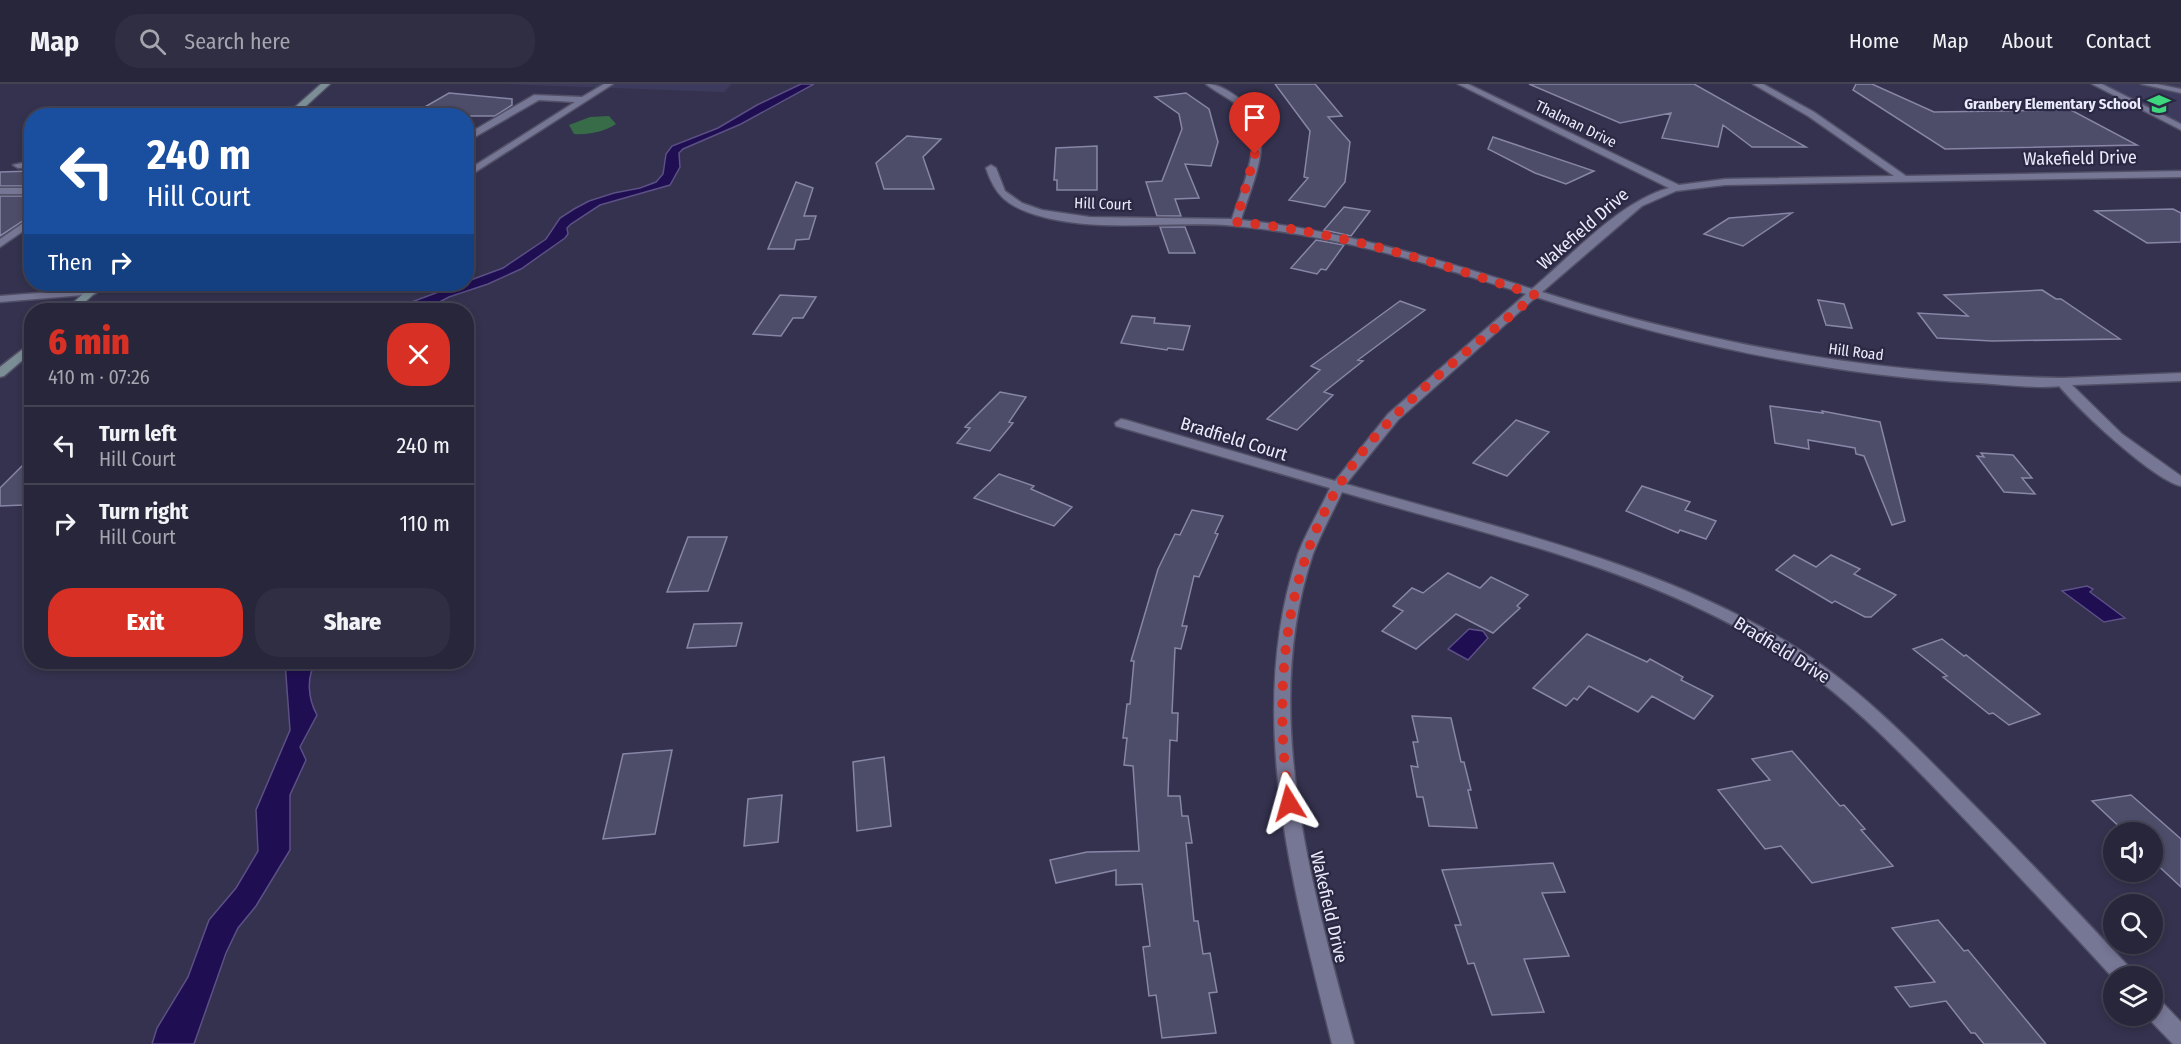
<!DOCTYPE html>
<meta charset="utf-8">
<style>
body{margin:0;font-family:"Fira Sans Condensed",sans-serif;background:#2f2e42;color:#f1f3f6;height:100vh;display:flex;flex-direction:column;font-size:22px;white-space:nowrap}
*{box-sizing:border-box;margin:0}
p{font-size:20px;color:#a4a5af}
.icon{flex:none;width:33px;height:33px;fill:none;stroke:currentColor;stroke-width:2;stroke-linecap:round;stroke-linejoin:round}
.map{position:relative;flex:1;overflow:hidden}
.drawer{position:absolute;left:24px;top:219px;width:450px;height:366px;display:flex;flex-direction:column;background:#27263a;border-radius:24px;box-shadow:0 3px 9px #0003,0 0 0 2px #434354}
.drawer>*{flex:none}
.hud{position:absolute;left:24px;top:24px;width:450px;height:183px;border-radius:24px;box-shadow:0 3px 9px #0003,0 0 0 2px #434354;background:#1a4fa0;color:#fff;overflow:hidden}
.fabs{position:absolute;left:2103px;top:738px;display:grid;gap:12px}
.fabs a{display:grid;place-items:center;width:60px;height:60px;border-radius:50%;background:#27263a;box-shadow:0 3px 9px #0003,0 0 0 2px #434354;font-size:30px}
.pin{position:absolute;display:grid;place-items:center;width:51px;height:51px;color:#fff;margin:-62px -26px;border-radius:50% 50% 50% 0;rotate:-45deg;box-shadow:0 0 6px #0007}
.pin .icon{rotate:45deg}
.me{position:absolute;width:66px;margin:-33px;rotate:352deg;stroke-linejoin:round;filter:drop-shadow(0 0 4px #0008)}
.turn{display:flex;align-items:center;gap:21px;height:126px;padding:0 24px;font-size:27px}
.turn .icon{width:78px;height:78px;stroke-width:2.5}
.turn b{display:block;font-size:42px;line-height:51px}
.then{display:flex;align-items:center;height:57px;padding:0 24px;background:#0003;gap:12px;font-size:22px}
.round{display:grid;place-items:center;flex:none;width:63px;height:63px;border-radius:24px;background:#2f2e42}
.summary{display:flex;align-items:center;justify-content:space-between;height:102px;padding:0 24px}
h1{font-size:36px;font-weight:800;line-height:45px;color:#d93025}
.action{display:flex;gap:12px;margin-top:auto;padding:12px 24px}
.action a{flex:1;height:69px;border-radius:24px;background:#d93025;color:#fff;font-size:24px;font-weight:800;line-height:69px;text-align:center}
.action a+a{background:#2f2e42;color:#f1f3f6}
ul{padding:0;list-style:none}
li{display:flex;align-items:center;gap:18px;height:78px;padding:0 24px;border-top:2px solid #434354}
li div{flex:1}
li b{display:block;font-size:22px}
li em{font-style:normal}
header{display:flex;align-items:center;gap:36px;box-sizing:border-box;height:84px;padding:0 30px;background:#27263a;border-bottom:2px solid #434354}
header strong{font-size:28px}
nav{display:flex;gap:33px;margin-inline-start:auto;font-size:21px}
.search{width:420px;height:54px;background:#2f2e42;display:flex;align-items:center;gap:15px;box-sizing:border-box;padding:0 21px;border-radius:24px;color:#a4a5af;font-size:22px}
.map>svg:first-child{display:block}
.built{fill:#3d3b5d}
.green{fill:#386c49}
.water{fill:#1f0e52;stroke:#5c5085;stroke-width:1.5}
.building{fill:#4d4c69;stroke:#8786a6;stroke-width:1.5}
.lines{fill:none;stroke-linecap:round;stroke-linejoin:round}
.service-casing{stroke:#525067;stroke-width:3}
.minor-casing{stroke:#525067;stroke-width:3}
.tertiary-casing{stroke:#525067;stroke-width:3}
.secondary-casing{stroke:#525067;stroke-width:3}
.service{fill:#767695;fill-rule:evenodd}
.minor{fill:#767695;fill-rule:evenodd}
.tertiary{fill:#767695;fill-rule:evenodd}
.secondary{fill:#7b8e96;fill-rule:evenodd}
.route{stroke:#d93025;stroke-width:10;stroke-dasharray:0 18}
.labels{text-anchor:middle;stroke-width:4.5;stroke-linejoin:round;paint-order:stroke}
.far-poi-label{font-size:15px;font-weight:bold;fill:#eaebfc;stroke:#2a2843;text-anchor:end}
.far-street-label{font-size:15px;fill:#eaebfc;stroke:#2a2843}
.street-label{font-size:18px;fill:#eaebfc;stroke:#2a2843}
</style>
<header>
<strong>Map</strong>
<div class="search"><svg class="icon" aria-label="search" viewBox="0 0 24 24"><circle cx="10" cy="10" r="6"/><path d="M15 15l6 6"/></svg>Search here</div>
<nav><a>Home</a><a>Map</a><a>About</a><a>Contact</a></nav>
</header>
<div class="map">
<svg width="2181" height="960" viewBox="0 0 2181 960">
<rect width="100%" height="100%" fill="#34324e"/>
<path class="built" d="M503 0H732L724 8Z
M2096 0H2181V43Z"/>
<path class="green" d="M609 32 616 40C604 48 588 51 574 50L569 41 590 33Z"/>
<path class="water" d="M801 0H814L741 40 683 65 679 69 680 83 670 101 600 121 571 140 567 144 568 150 565 154 521 185 488 200 449 213 424 226H390L503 184 546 155 560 134 574 125 589 117 614 109 640 104 656 98 663 90 666 70 672 62 718 44 757 21Z
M2087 502 2093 505 2090 508 2125 534 2104 538 2062 507Z
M1469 545 1483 547 1488 554 1468 576 1448 565Z
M285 578H316C306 593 308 615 317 631L300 663 306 676 290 711V766L256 822 238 844 226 869 194 960H152L157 944 188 893 209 836 236 804 258 767 256 726 290 646Z"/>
<path class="building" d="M1275 0H1315L1342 32 1328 33 1350 58 1345 98 1325 123 1289 116 1308 94 1304 93 1310 47Z
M1529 0H1694L1806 63H1752L1723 41 1718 63 1662 54 1671 29 1620 39Z
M1856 0H1872L1934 28 2071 26 2137 61 1945 65 1853 6Z
M449 9 512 15V21L495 32H409Z
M1186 9 1209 25 1218 58 1211 82 1185 80 1199 114 1175 115 1181 132H1157L1146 98 1162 97 1182 45 1179 30 1155 13Z
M907 52 941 55 923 73 934 105H884L876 79Z
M1493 53 1594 87 1566 100 1535 89 1488 65Z
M1097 62V106H1057V96H1054L1056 64Z
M32 87V102H0V88Z
M796 98 813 104 804 132H816L809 155 796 156 794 165H768Z
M0 112H32V131L0 152Z
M1344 123 1370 127 1351 152 1324 146Z
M2173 125 2181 129V158L2147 159 2095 127Z
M1792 129 1743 162 1704 150 1729 134Z
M1160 143H1185L1195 169H1169Z
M1316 156 1344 161 1326 186 1321 185 1317 190 1291 184Z
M2042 206 2056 215H2061L2120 255 1992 257 1937 254 1918 229 1968 232 1944 211Z
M780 211 816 213 803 234H793L781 252 753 250Z
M1818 216 1844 220 1852 244 1826 241Z
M1400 217 1425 226 1358 276 1363 277 1324 308 1333 311 1297 346 1267 335 1320 286 1311 282Z
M1132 232 1155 234 1154 239 1190 242 1183 266 1168 264 1167 266 1121 259Z
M1000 308 1026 313 1009 338 1013 339 990 367 957 359 970 344 965 343Z
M1770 322 1823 329 1822 327 1880 338 1905 437 1892 441 1864 372 1856 370 1855 364 1808 356 1809 365 1775 359Z
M1516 336 1549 348 1507 392 1473 379Z
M1981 369 2013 371 2032 394H2022L2035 410 2004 408 1977 372 1984 373Z
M32 372V412L23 421 0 422V404Z
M999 390 1034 402 1031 405 1072 423 1054 442 974 414Z
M1642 402 1690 418 1685 426 1716 437 1706 455 1680 446 1678 449 1626 427Z
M1192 426 1223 432 1215 449 1218 450 1199 493 1194 492 1182 542H1187L1181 565 1175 564 1172 629H1178L1177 657 1170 656 1168 712H1180L1182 732H1188L1192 759H1186L1194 837H1198L1203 870 1210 869 1217 908 1209 909 1216 949 1162 954 1156 911 1149 912 1143 863 1150 862 1142 800 1116 801V786L1056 799 1050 776 1087 768 1139 767 1133 682 1124 681 1127 654H1123L1127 620H1130L1134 577H1131L1158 485 1175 450 1180 451Z
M688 453H727L708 507 667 508Z
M1794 471 1816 483 1831 471 1860 485 1854 490 1896 511 1871 533H1865L1835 517 1832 519 1776 486Z
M1448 489 1480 504 1491 493 1528 511 1517 522 1520 524 1493 549 1456 530 1416 565 1382 547 1403 527 1393 522 1412 504 1423 509Z
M742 539 736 562 687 564 694 540Z
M1587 550 1647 578 1650 575 1683 593 1681 596 1713 612 1694 635 1652 612 1638 628 1589 602 1577 616 1574 614 1566 622 1533 604Z
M1942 555 1964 572 1966 571 2040 630 2009 641 1993 629 1989 630 1943 593 1947 592 1913 565Z
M1412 632 1451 634 1461 678H1464L1471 706H1468L1477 744 1429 742 1423 713H1417L1411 682 1418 683 1413 658H1418Z
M672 666 655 750 603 755 623 670Z
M1792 667 1840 722 1844 721 1865 745 1861 746 1893 782 1812 799 1781 762 1765 765 1718 706 1770 696 1752 675Z
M884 673 891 742 857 747 853 678Z
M782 711 778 758 744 762 748 715Z
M2131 711 2181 755V803L2152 776V748H2125L2092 717Z
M1553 779 1565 808 1542 809 1569 872 1524 875 1544 928 1492 931 1474 879 1468 880 1455 841H1461L1442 786Z
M1938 836 1964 867 1968 866 2046 960H1984L1975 949H1971L1946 917 1910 923 1895 903 1935 898 1892 844Z"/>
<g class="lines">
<g class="service-casing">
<path id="service" d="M604 0H613L466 94V87L575 18 539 16 466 58V51L534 11 582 13Z
M2141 0H2157L2181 5V9Z
M32 77V83L18 84 13 81Z
M32 133V141L0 163V155Z"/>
</g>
<g class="minor-casing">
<path id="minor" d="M1206 0C1219 0 1229 7 1240 15 1280 46 1253 96 1241 136 1342 146 1437 175 1532 205 1572 171 1619 118 1669 104L1458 0H1468L1679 101 1725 95 1894 92 1808 32 1753 0H1763L1814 28 1906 92 2181 87V93L1725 101 1676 107 1642 122 1542 208C1716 263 1880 290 2062 294L2068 298 2066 301C2044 306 2000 300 1976 299 1826 291 1679 259 1536 213L1398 336 1346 400C1497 444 1657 478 1792 561 1856 601 1908 654 1960 707 2018 765 2075 825 2131 885L2134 892H2114V895C2060 836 2005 777 1950 720 1897 665 1846 612 1782 570 1650 485 1491 452 1342 408 1333 428 1321 449 1313 470 1259 629 1313 804 1354 960H1332C1293 802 1244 631 1298 470 1306 448 1320 426 1330 404L1116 342 1115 339 1121 335 1126 336 1335 397 1388 330 1526 210C1431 180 1336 151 1235 142 1170 136 1099 150 1036 131 1008 122 995 112 986 84L991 81 996 84 1005 107 1022 119 1042 126 1090 133 1232 135C1241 105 1268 50 1241 24 1230 14 1217 9 1206 0Z
M0 104H32V110H0Z
M91 205 97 208 95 210 0 218V212Z
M2152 913 2160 916 2181 938V960H2173L2146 932H2152Z"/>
</g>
<g class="tertiary-casing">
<path id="tertiary" d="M2092 0H2102L2181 40V46Z
M2181 289V297L2072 301 2122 350 2181 392V402C2152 395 2075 323 2056 298L2062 294Z"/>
</g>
<g class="secondary-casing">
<path id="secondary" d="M321 0H330L295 32H285Z
M94 200H105L76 226H65Z
M32 258V268L4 292 0 293V283Z"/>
</g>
<use href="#service" class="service"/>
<use href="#minor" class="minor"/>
<use href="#tertiary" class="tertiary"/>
<use href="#secondary" class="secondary"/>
</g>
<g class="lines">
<path class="route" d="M1255 70 1236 138C1339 147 1438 179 1535 211 1479 259 1411 308 1364 366 1284 465 1272 598 1289 719"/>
</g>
<defs>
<g id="school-bare" transform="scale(1.8)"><path d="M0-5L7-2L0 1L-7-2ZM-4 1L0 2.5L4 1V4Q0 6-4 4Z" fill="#3dd77e" stroke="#2a2843" stroke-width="2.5" paint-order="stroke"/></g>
</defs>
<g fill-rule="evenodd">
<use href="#school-bare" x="2159" y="20"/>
</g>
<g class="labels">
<g class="far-poi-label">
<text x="2141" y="25">Granbery Elementary School</text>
</g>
<g class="far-street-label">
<text transform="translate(1576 40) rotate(26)" y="5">Thalman Drive</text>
<text transform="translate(1103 120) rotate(2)" y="5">Hill Court</text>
<text transform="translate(1856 268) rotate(7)" y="5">Hill Road</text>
</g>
<g class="street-label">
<text transform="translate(2080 74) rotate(-1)" y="6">Wakefield Drive</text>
<text transform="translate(1583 145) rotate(-41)" y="6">Wakefield Drive</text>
<text transform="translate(1234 355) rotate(17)" y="6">Bradfield Court</text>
<text transform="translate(1782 566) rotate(32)" y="6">Bradfield Drive</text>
<text transform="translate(1329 823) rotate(77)" y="6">Wakefield Drive</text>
</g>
</g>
</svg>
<div class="fabs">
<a><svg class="icon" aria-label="sound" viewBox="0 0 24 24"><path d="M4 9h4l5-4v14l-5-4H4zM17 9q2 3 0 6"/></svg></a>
<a><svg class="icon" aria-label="search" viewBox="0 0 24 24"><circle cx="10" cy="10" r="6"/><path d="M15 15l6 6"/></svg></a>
<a><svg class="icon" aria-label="layers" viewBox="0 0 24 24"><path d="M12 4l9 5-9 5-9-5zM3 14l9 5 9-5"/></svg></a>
</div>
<div class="pin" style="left:1255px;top:70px;background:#d93025"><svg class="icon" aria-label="arrive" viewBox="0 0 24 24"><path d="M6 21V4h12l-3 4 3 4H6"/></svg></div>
<svg class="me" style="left:1289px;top:719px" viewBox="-20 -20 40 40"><path d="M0-17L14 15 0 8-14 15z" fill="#d93025" stroke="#fff" stroke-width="4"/></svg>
<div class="hud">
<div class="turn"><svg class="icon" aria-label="left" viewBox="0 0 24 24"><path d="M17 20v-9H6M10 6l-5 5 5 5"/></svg><div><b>240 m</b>Hill Court</div></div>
<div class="then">Then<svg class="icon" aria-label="right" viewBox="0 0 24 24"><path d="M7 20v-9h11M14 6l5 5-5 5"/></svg></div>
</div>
<section class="drawer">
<div class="summary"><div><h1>6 min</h1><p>410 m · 07:26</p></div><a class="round" style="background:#d93025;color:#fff"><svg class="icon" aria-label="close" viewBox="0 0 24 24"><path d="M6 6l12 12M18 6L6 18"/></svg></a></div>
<ul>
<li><svg class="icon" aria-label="left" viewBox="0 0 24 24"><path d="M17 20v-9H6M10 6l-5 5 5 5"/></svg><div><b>Turn left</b><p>Hill Court</p></div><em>240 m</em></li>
<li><svg class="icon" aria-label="right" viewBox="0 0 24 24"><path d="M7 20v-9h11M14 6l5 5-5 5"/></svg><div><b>Turn right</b><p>Hill Court</p></div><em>110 m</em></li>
</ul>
<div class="action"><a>Exit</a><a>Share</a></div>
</section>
</div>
